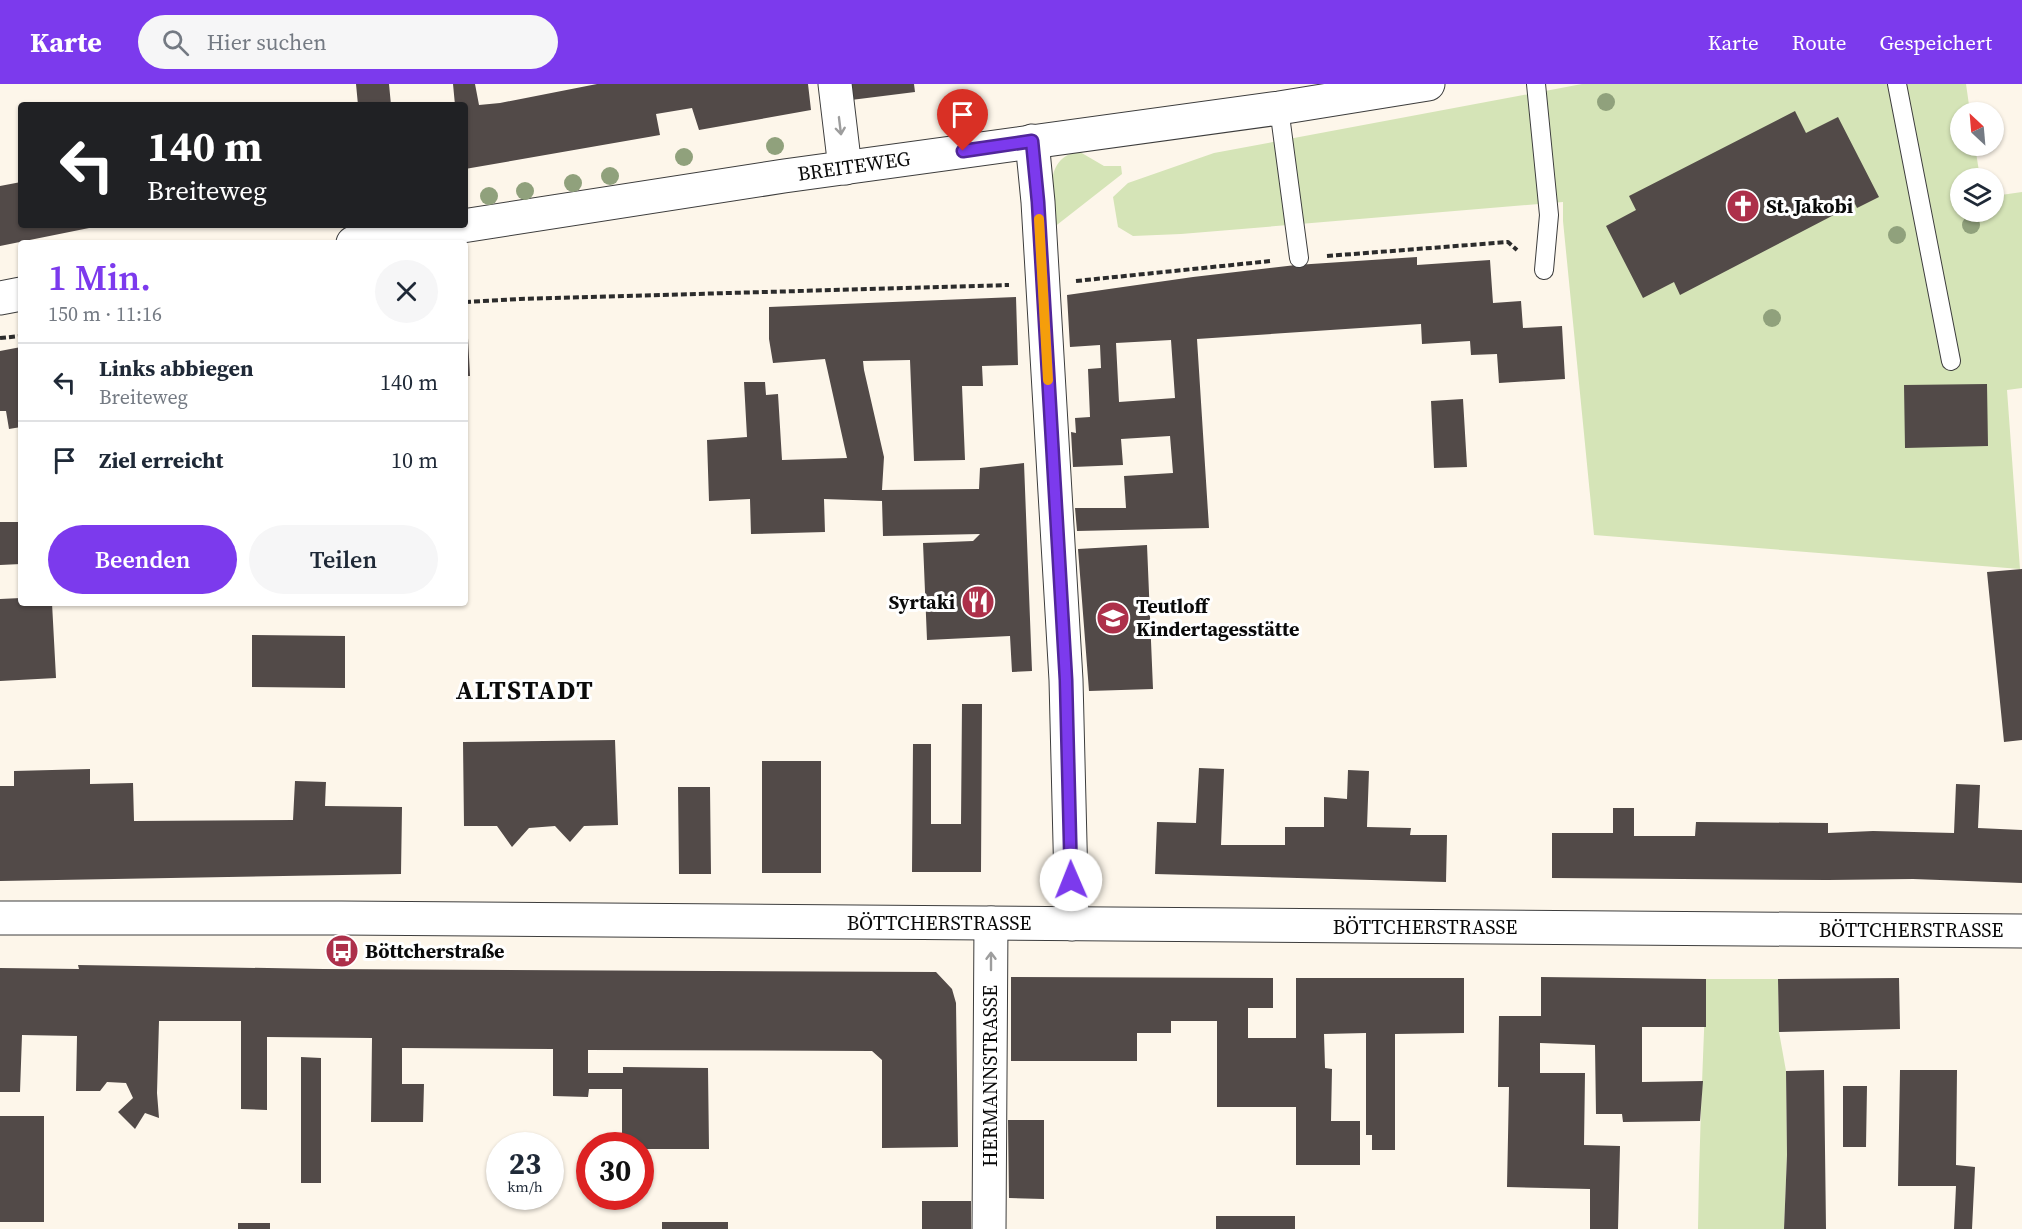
<!DOCTYPE html>
<html lang="de">
<meta charset="utf-8">
<style>
body{margin:0;font-family:"Source Serif 4",serif;background:#f6f6f7;color:#1f2937;height:100vh;display:flex;flex-direction:column;font-size:22px;white-space:nowrap}
*{box-sizing:border-box;margin:0}
p{font-size:20px;color:#747a83}
.icon{flex:none;width:33px;height:33px;fill:none;stroke:currentColor;stroke-width:2;stroke-linecap:round;stroke-linejoin:round}
.map{position:relative;flex:1;overflow:hidden}
.sheet{position:absolute;left:18px;top:156px;width:450px;height:366px;display:flex;flex-direction:column;background:#fff;border-radius:6px;box-shadow:0 2px 4px #0004}
.sheet>*{flex:none}
.banner{position:absolute;left:18px;top:18px;width:450px;height:126px;border-radius:6px;box-shadow:0 2px 4px #0004;background:#202124;color:#fff;overflow:hidden}
.needle{width:39px;rotate:334deg}
.buttons{position:absolute;left:1950px;top:18px;display:grid;gap:12px}
.buttons a{display:grid;place-items:center;width:54px;height:54px;border-radius:50%;background:#fff;box-shadow:0 2px 4px #0004;font-size:30px}
.speed{position:absolute;left:486px;top:1048px;display:flex;gap:12px;font-size:30px;font-weight:700;text-align:center}
.speed>*{display:grid;place-content:center;width:78px;height:78px;border-radius:50%;background:#fff;box-shadow:0 2px 4px #0004;line-height:1}
.speed small{font-size:15px;font-weight:400}
.speed .limit{border:9px solid #d22;background:#fff;color:#111}
.pin{position:absolute;display:grid;place-items:center;width:51px;height:51px;color:#fff;margin:-62px -26px;border-radius:50% 50% 50% 0;rotate:-45deg;box-shadow:0 0 6px #0007}
.pin .icon{rotate:45deg}
.me{position:absolute;width:66px;margin:-33px;rotate:359deg;stroke-linejoin:round;filter:drop-shadow(0 0 4px #0008)}
.turn{display:flex;align-items:center;gap:21px;height:126px;padding:0 30px;font-size:27px}
.turn .icon{width:78px;height:78px;stroke-width:2.5}
.turn b{display:block;font-size:42px;line-height:51px}
.round{display:grid;place-items:center;flex:none;width:63px;height:63px;border-radius:32px;background:#f6f6f7}
.summary{display:flex;align-items:center;justify-content:space-between;height:102px;padding:0 30px}
h1{font-size:36px;font-weight:600;line-height:45px;color:#7c3aed}
.action{display:flex;gap:12px;margin-top:auto;padding:12px 30px}
.action a{flex:1;height:69px;border-radius:36px;background:#7c3aed;color:#fff;font-size:24px;font-weight:600;line-height:69px;text-align:center}
.action a+a{background:#f6f6f7;color:#1f2937}
ul{padding:0;list-style:none}
li{display:flex;align-items:center;gap:18px;height:78px;padding:0 30px;border-top:2px solid #e0e1e3}
li div{flex:1}
li b{display:block;font-size:22px}
li em{font-style:normal}
header{display:flex;align-items:center;gap:36px;box-sizing:border-box;height:84px;padding:0 30px;background:#7c3aed;color:#fff}
header strong{font-size:28px}
nav{display:flex;gap:33px;margin-inline-start:auto;font-size:21px}
.search{width:420px;height:54px;background:#f6f6f7;display:flex;align-items:center;gap:15px;box-sizing:border-box;padding:0 21px;border-radius:33px;color:#747a83;font-size:22px}
.map>svg:first-child{display:block}
.green{fill:#d5e4b7}
.building{fill:#524a48;fill-rule:evenodd}
.lines{fill:none;stroke-linecap:round;stroke-linejoin:round}
.service-casing{stroke:#3d3d3d;stroke-width:20}
.minor-casing{stroke:#3d3d3d;stroke-width:35}
.tertiary-casing{stroke:#3d3d3d;stroke-width:35}
.path{stroke:#2c2c2c;stroke-width:4;stroke-dasharray:6 3;stroke-linecap:butt}
.service{stroke:#fff;stroke-width:18}
.minor{stroke:#fff;stroke-width:33}
.tertiary{stroke:#fff;stroke-width:33}
.tree{fill:#90a17c}
.oneway{stroke:#9d9d9d}
.route-casing{stroke:#51269a;stroke-width:15}
.route{stroke:#7c3aed;stroke-width:10}
.slow{stroke:#f59e0b;stroke-width:10}
.labels{text-anchor:middle;stroke-width:6;stroke-linejoin:round;paint-order:stroke}
.street-label{font-size:20px;fill:#0a0a0a;stroke:#fff}
.poi-label{font-size:20px;font-weight:bold;fill:#0a0a0a;stroke:#fff;text-anchor:start}
.district-label{font-size:26px;font-weight:bold;letter-spacing:1.5px;fill:#0a0a0a;stroke:#fff}
</style>
<header>
<strong>Karte</strong>
<div class="search"><svg class="icon" aria-label="search" viewBox="0 0 24 24"><circle cx="10" cy="10" r="6"/><path d="M15 15l6 6"/></svg>Hier suchen</div>
<nav><a>Karte</a><a>Route</a><a>Gespeichert</a></nav>
</header>
<div class="map">
<svg width="2022" height="1145" viewBox="0 0 2022 1145">
<rect width="100%" height="100%" fill="#fdf6ea"/>
<path class="green" d="M1582 0H1966L1970 28H1960V62H1975L1980 94H1960V128H1994V112L2022 108V304L2007 306 2020 485 1594 451 1563 137V118L1181 150 1133 152 1118 143 1113 113 1128 99 1214 69Z
M1080 68 1104 82H1121L1122 90 1053 144C1052 117 1042 71 1080 68Z
M1706 895H1778L1779 948 1786 987 1787 1071 1784 1145H1698C1699 1061 1703 978 1706 895Z"/>
<path class="building" d="M356 0H389L391 21H358Z
M453 0H475L479 21 500 19 597 0H808L811 26 699 46 692 24 656 30 660 51 465 85V21H455Z
M849 0H914L915 8 851 16Z
M1795 27 1806 49 1838 33 1879 113 1857 124 1855 120 1680 211 1674 198 1643 214 1606 142 1636 126 1629 112Z
M21 98V141L99 142 0 162V102Z
M1417 173V181L1490 176 1493 219 1521 217 1523 244 1562 242 1565 295 1499 299 1497 270 1471 271 1470 257 1422 260 1421 240 1197 255 1209 444 1077 447 1075 424H1126L1124 392 1173 389 1170 352 1121 355 1123 381 1073 383 1071 348 1076 349 1075 334 1090 333 1088 285 1101 284 1100 261 1070 263 1067 211 1193 193 1296 181ZM1171 256 1175 314 1119 318 1116 259Z
M1016 213 1018 281 982 282 983 302H962L965 376 914 377 910 276 863 277 864 286 884 373 882 406 979 405 980 384 1024 379 1032 587 1012 588 1010 552 927 556 923 459 973 457 980 450 883 452 882 417 824 415 825 448 751 450 750 415 709 417 707 356 747 353 744 298H765L766 311 778 310 782 376 847 374 825 275 773 279 769 255V223Z
M465 235H467L470 292H465Z
M21 263V343L9 345 6 327H0V267Z
M1987 300 1988 362 1905 364 1904 301Z
M1463 315 1467 383 1434 384 1431 317Z
M465 392H467L468 467H465Z
M0 438H21V480L0 481Z
M1147 461 1153 605 1089 607 1078 465Z
M2022 485V656L2004 658 1987 488Z
M21 514V519H52L56 594 0 597V515Z
M252 551 345 552V604L252 603Z
M962 620H982L981 788H912L913 660H931V740H961Z
M615 656 618 741 584 742 570 758 555 742 529 744 512 763 497 742H464L463 658Z
M762 677H821V789H762Z
M1199 684 1224 685 1221 761H1285V743H1324V713L1347 715 1348 686 1369 687 1367 743 1411 744 1410 751H1447L1446 798 1155 790 1157 738 1196 739Z
M90 685V700L133 699 134 737 293 736 295 697 326 698 325 722 402 723 401 790 0 797V702H14V687Z
M1956 700 1980 701 1978 744 2022 746V799L1913 795 1828 796 1552 794V749H1613V724H1634V752H1695L1696 738 1828 739V749L1873 747 1954 749Z
M678 703H710L711 790H679Z
M78 881 323 885 936 888 952 905 956 919 958 1063 882 1064V976L872 967 588 966V989H623V983L708 984 709 1065H640V1062H622V1005H589L588 1013 553 1012V965L402 964V1000H424L423 1038H371L372 954 267 953V1026L241 1025V937H159L157 1009 159 1034 145 1029 135 1045 118 1028 133 1014 126 999 107 998 100 1007H76L77 952 22 951 20 1008H0V884L79 885Z
M1011 893 1273 894V924H1248V954H1296V894H1464V949L1395 950V1066H1372V1051H1366V949L1324 950 1325 984 1332 985 1331 1037H1360V1081H1296V1023H1217V937H1171V949H1137V977H1011Z
M1541 893 1706 895V943H1642V998L1703 997 1700 1037 1623 1038 1622 1030H1596L1595 961 1540 959V989H1585L1584 1061 1620 1062 1618 1145H1590V1105L1507 1103 1509 1003H1498L1499 932H1541Z
M1899 894 1900 945 1779 948 1778 895Z
M301 973 321 974V1099H301Z
M1824 986 1826 1145H1784L1787 1071 1786 987Z
M1900 986H1957L1956 1081 1975 1083 1972 1145H1954L1956 1102H1898Z
M1843 1002H1867L1866 1063H1843Z
M0 1032H44V1138H0Z
M1008 1036H1044V1115L1009 1114Z
M922 1117H971V1145H922Z
M1216 1132H1295V1145H1216Z
M662 1138H728V1145H662Z
M238 1139H270V1145H238Z"/>
<g class="lines">
<g class="service-casing">
<path id="service" d="M1536 0 1549 131 1544 186
M1897 0 1951 277
M1279 24 1299 174"/>
</g>
<g class="minor-casing">
<path id="minor" d="M835 0 845 84
M1032 57 1038 118 1066 596 1072 840
M989 1145 991 839"/>
</g>
<g class="tertiary-casing">
<path id="tertiary" d="M353 159 784 92 1279 24 1428 0
M0 214 21 210
M0 834H341L2022 847"/>
</g>
<path class="path" d="M1327 172 1508 158 1517 166
M1076 197 1271 177
M465 218 520 215 1009 201
M0 254 21 252"/>
<use href="#service" class="service"/>
<use href="#minor" class="minor"/>
<use href="#tertiary" class="tertiary"/>
</g>
<g class="tree">
<circle cx="1606" cy="18" r="9"/>
<circle cx="775" cy="62" r="9"/>
<circle cx="684" cy="73" r="9"/>
<circle cx="610" cy="92" r="9"/>
<circle cx="573" cy="99" r="9"/>
<circle cx="525" cy="107" r="9"/>
<circle cx="489" cy="112" r="9"/>
<circle cx="1971" cy="141" r="9"/>
<circle cx="1897" cy="151" r="9"/>
<circle cx="1772" cy="234" r="9"/>
</g>
<defs><path id="oneway-shaft" d="M-6 0H5M1.5-3L5.5 0L1.5 3" fill="none" stroke-width="1.6" stroke-linecap="round" stroke-linejoin="round" transform="scale(1.5)"/></defs>
<g class="oneway">
<use href="#oneway-shaft" transform="translate(840 42) rotate(83)"/>
<use href="#oneway-shaft" transform="translate(991 877) rotate(-90)"/>
</g>
<g class="lines">
<g class="route-casing">
<path id="route" d="M963 67 1032 57 1038 118 1066 596 1071 796"/>
</g>
<use href="#route" class="route"/>
<path class="slow" d="M1039 135 1048 296"/>
</g>
<defs>
<g id="church-disc" transform="scale(1.725)"><circle r="9.5" fill="#ad304a" stroke="#fff"/><path d="M-1.2-6h2.4v3.5h3.3v2.4h-3.3V6h-2.4V-.1h-3.3v-2.4h3.3Z" fill="#fff"/></g>
<g id="restaurant-disc" transform="scale(1.725)"><circle r="9.5" fill="#ad304a" stroke="#fff"/><path d="M-5-6h1v4h1v-4h1v4h1v-4h1v5L-1.5 .5V6h-2V.5L-5-1ZM5-6V6H3V1.5H1.5Q1.5-4 5-6Z" fill="#fff"/></g>
<g id="school-disc" transform="scale(1.725)"><circle r="9.5" fill="#ad304a" stroke="#fff"/><path d="M0-5L7-2L0 1L-7-2ZM-4 1L0 2.5L4 1V4Q0 6-4 4Z" fill="#fff"/></g>
<g id="bus-disc" transform="scale(1.725)"><circle r="9.5" fill="#ad304a" stroke="#fff"/><path d="M-5-6H5V4H4V6H2V4H-2V6H-4V4H-5ZM-3.5-4V0h7V-4ZM-3.5 1.2v1.5H-2V1.2ZM2 1.2v1.5H3.5V1.2Z" fill="#fff"/></g>
</defs>
<g fill-rule="evenodd">
<use href="#church-disc" x="1743" y="122"/>
<use href="#restaurant-disc" x="978" y="518"/>
<use href="#school-disc" x="1113" y="534"/>
<use href="#bus-disc" x="342" y="867"/>
</g>
<g class="labels">
<g class="street-label">
<text transform="translate(854 82) rotate(-8)" y="7">BREITEWEG</text>
<text x="939" y="846">BÖTTCHERSTRASSE</text>
<text x="1425" y="850">BÖTTCHERSTRASSE</text>
<text x="1911" y="853">BÖTTCHERSTRASSE</text>
<text transform="translate(990 992) rotate(-90)" y="7">HERMANNSTRASSE</text>
</g>
<g class="poi-label">
<text x="1766" y="129">St. Jakobi</text>
<text x="955" y="525" text-anchor="end">Syrtaki</text>
<text x="1136" y="529">Teutloff<tspan x="1136" dy="23">Kindertagesstätte</tspan></text>
<text x="365" y="874">Böttcherstraße</text>
</g>
<g class="district-label">
<text x="525" y="615">ALTSTADT</text>
</g>
</g>
</svg>
<div class="buttons">
<a><svg class="needle" viewBox="-14 -14 28 28"><path d="M0-13l5 13h-10z" fill="#e53935"/><path d="M0 13l5-13h-10z" fill="#747a83"/></svg></a>
<a><svg class="icon" aria-label="layers" viewBox="0 0 24 24"><path d="M12 4l9 5-9 5-9-5zM3 14l9 5 9-5"/></svg></a>
</div>
<div class="speed"><div>23<small>km/h</small></div><div class="limit">30</div></div>
<div class="pin" style="left:963px;top:67px;background:#d93025"><svg class="icon" aria-label="arrive" viewBox="0 0 24 24"><path d="M6 21V4h12l-3 4 3 4H6"/></svg></div>
<svg class="me" style="left:1071px;top:796px" viewBox="-20 -20 40 40"><circle r="19" fill="#fff"/><path d="M0-13L10 11 0 6-10 11z" fill="#7c3aed"/></svg>
<div class="banner">
<div class="turn"><svg class="icon" aria-label="left" viewBox="0 0 24 24"><path d="M17 20v-9H6M10 6l-5 5 5 5"/></svg><div><b>140 m</b>Breiteweg</div></div>
</div>
<section class="sheet">
<div class="summary"><div><h1>1 Min.</h1><p>150 m · 11:16</p></div><a class="round"><svg class="icon" aria-label="close" viewBox="0 0 24 24"><path d="M6 6l12 12M18 6L6 18"/></svg></a></div>
<ul>
<li><svg class="icon" aria-label="left" viewBox="0 0 24 24"><path d="M17 20v-9H6M10 6l-5 5 5 5"/></svg><div><b>Links abbiegen</b><p>Breiteweg</p></div><em>140 m</em></li>
<li><svg class="icon" aria-label="arrive" viewBox="0 0 24 24"><path d="M6 21V4h12l-3 4 3 4H6"/></svg><div><b>Ziel erreicht</b></div><em>10 m</em></li>
</ul>
<div class="action"><a>Beenden</a><a>Teilen</a></div>
</section>
</div>
